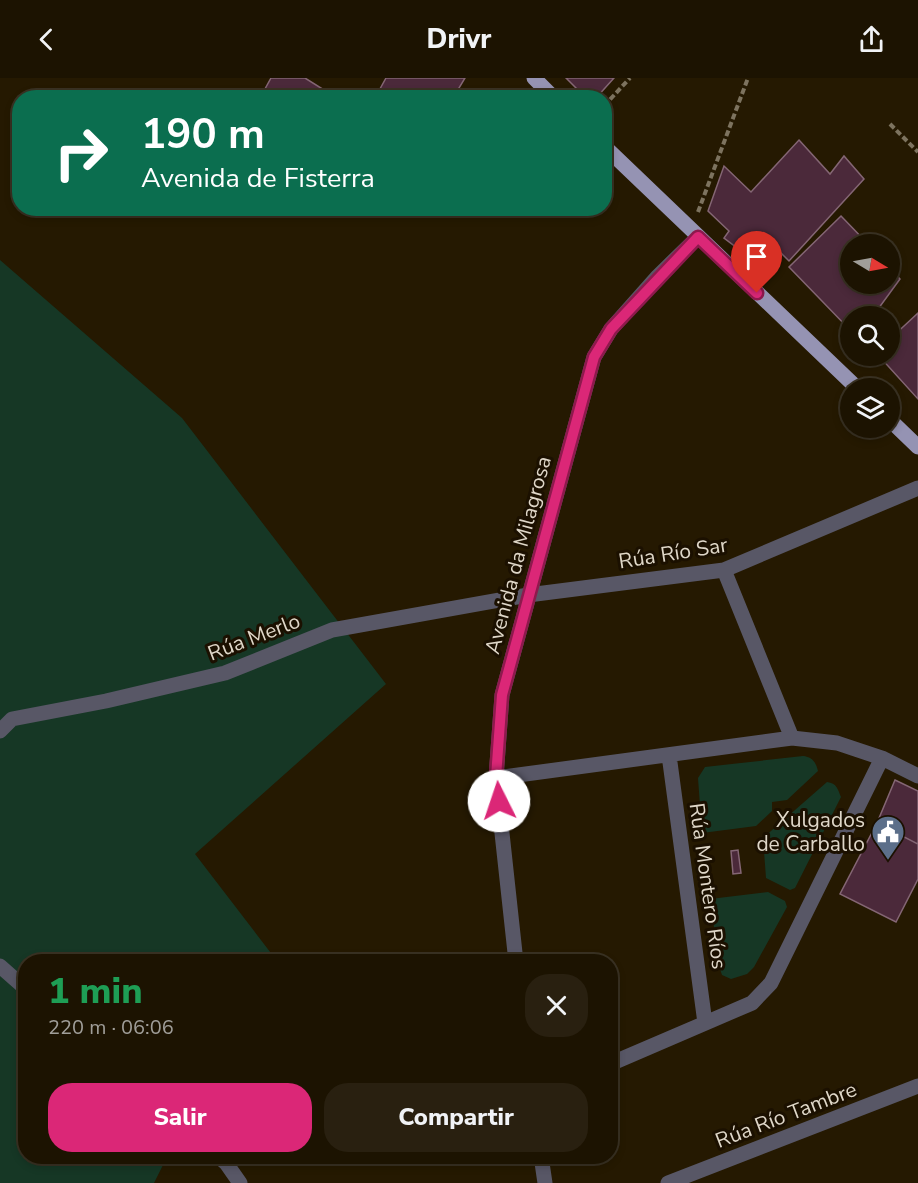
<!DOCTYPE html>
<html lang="es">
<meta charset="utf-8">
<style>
body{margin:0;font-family:"Nunito Sans",sans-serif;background:#292010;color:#f1f3f6;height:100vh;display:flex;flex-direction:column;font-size:22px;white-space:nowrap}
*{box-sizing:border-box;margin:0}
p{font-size:20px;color:#a09e99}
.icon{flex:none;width:33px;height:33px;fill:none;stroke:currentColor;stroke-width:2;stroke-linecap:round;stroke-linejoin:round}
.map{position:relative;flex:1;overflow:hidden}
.sheet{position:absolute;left:18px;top:876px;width:600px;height:210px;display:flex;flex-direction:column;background:#1c1301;border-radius:24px;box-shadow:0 3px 9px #0003,0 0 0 2px #3a3223}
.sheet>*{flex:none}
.hud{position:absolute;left:12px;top:12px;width:600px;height:126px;border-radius:24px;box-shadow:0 3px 9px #0003,0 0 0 2px #3a3223;background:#0b6e4f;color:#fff;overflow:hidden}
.needle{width:39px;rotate:100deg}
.controls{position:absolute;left:840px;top:156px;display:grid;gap:12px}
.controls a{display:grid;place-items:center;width:60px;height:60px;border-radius:50%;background:#1c1301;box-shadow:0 3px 9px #0003,0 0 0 2px #3a3223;font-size:30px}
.pin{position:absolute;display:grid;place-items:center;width:51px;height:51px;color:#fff;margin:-62px -26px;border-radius:50% 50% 50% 0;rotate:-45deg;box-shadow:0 0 6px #0007}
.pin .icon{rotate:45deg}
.me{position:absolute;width:66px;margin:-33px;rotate:356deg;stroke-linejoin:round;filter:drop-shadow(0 0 4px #0008)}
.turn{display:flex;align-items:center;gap:21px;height:126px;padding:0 30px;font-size:27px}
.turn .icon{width:78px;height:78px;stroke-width:2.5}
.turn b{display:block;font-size:42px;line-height:51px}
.round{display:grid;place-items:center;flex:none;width:63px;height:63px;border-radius:24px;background:#292010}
.summary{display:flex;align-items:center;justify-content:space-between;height:102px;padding:0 30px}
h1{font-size:36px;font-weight:800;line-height:45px;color:#1e9e55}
.cta{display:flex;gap:12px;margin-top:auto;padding:12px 30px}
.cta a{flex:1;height:69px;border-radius:24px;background:#db2777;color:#fff;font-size:24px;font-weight:800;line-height:69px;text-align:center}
.cta a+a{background:#292010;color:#f1f3f6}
header{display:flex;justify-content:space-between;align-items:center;height:78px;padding:0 30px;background:#1c1301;font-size:27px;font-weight:800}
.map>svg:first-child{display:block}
.green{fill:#163725}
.building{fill:#4b293a;stroke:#846674;stroke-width:1.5}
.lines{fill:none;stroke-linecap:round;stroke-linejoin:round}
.path{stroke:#7d735f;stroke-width:4;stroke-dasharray:6 3;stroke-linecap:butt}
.minor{stroke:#585766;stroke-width:15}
.major{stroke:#9593b3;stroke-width:15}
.route-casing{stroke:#8e194d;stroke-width:15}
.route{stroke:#db2777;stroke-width:10}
.labels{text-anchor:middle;stroke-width:6;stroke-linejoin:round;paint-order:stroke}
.street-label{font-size:21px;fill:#dfd7c8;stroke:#1b1000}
.poi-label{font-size:21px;fill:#dfd7c8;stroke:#1b1000;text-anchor:end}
</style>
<header><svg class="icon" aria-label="back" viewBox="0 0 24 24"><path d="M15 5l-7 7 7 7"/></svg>Drivr<svg class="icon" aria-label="share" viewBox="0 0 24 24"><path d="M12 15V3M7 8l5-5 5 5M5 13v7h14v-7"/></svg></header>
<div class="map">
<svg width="918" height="1105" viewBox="0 0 918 1105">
<rect width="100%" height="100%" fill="#251901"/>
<path class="green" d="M0 182 182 340 386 606 195 776 277 883 26 884V1078L167 1079 154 1105H0Z
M803 678C812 679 816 684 818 693L787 722 772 724V733L756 748 702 755 698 700 705 689Z
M827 704C837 705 838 712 841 719L795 810 790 812 766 800 763 760Z
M768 814 785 823 787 829 754 889 747 896 731 901 722 897 720 891 710 821Z"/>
<path class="building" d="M271 0H305L337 20H260Z
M386 0H465L453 20H375Z
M566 0H614L596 20H586Z
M799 62 830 96 844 78 864 101 789 183 769 163 749 179 724 160 729 153 708 133 724 88 751 114Z
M841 138 868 166H850V206H890V190L900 201 873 238H850V252L789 189Z
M918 235V321L879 278H890V261Z
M895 702 918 713V766L877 745Z
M877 745 918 766V801L896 844 840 816Z
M738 772 741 795 733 796 731 773Z"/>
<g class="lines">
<path class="path" d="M604 28 630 0
M890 46 918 74
M698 134 748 0"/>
<path class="minor" d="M724 492 792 660
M0 653 12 641 106 623 225 595 332 552 528 517 724 492 918 410
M669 677 705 945
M496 700 792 660 837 665 882 680 918 698
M516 884 496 700 502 617 594 279 611 251 658 198 698 159
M0 888 26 911
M610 986 752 925 771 905 882 680
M218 1078 226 1085 240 1105
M541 1078 545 1105
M668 1105 918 1008"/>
<path class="major" d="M534 0 554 20
M604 68 857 310
M890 342 918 369"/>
</g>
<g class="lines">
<g class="route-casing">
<path id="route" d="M499 723 496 699 502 617 594 279 611 251 698 159 757 215"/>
</g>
<use href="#route" class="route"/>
</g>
<defs>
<g id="civic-pin" transform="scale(1.725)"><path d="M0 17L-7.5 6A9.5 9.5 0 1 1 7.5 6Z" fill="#5c6f8a" stroke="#1b1000"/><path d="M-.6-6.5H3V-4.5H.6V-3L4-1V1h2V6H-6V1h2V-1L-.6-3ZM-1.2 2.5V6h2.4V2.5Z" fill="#fff"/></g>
</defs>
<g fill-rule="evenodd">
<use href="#civic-pin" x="888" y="754"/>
</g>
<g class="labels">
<g class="street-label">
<text transform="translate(673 475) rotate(-9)" y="7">Rúa Río Sar</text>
<text transform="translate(518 477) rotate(-75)" y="7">Avenida da Milagrosa</text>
<text transform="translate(254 559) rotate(-21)" y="7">Rúa Merlo</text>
<text transform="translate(708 808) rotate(82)" y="7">Rúa Montero Ríos</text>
<text transform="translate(786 1037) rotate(-21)" y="7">Rúa Río Tambre</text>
</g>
<g class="poi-label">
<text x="865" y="749">Xulgados<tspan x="865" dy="24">de Carballo</tspan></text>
</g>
</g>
</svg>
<div class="controls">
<a><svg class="needle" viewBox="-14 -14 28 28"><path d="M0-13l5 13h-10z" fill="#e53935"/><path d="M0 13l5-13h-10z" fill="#a09e99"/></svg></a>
<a><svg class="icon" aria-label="search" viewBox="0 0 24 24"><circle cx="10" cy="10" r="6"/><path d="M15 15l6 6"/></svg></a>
<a><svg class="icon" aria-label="layers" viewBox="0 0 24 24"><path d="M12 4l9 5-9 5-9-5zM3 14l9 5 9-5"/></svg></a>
</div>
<div class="pin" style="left:757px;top:215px;background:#d93025"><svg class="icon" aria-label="arrive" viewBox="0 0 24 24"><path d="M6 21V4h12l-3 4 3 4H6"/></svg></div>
<svg class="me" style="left:499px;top:723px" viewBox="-20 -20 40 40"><circle r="19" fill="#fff"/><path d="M0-13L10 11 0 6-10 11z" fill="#db2777"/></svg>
<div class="hud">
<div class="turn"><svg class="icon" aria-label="right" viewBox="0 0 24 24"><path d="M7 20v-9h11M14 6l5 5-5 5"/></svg><div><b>190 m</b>Avenida de Fisterra</div></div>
</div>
<section class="sheet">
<div class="summary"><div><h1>1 min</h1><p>220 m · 06:06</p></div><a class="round"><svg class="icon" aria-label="close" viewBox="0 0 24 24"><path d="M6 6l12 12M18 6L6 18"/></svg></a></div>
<div class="cta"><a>Salir</a><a>Compartir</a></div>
</section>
</div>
